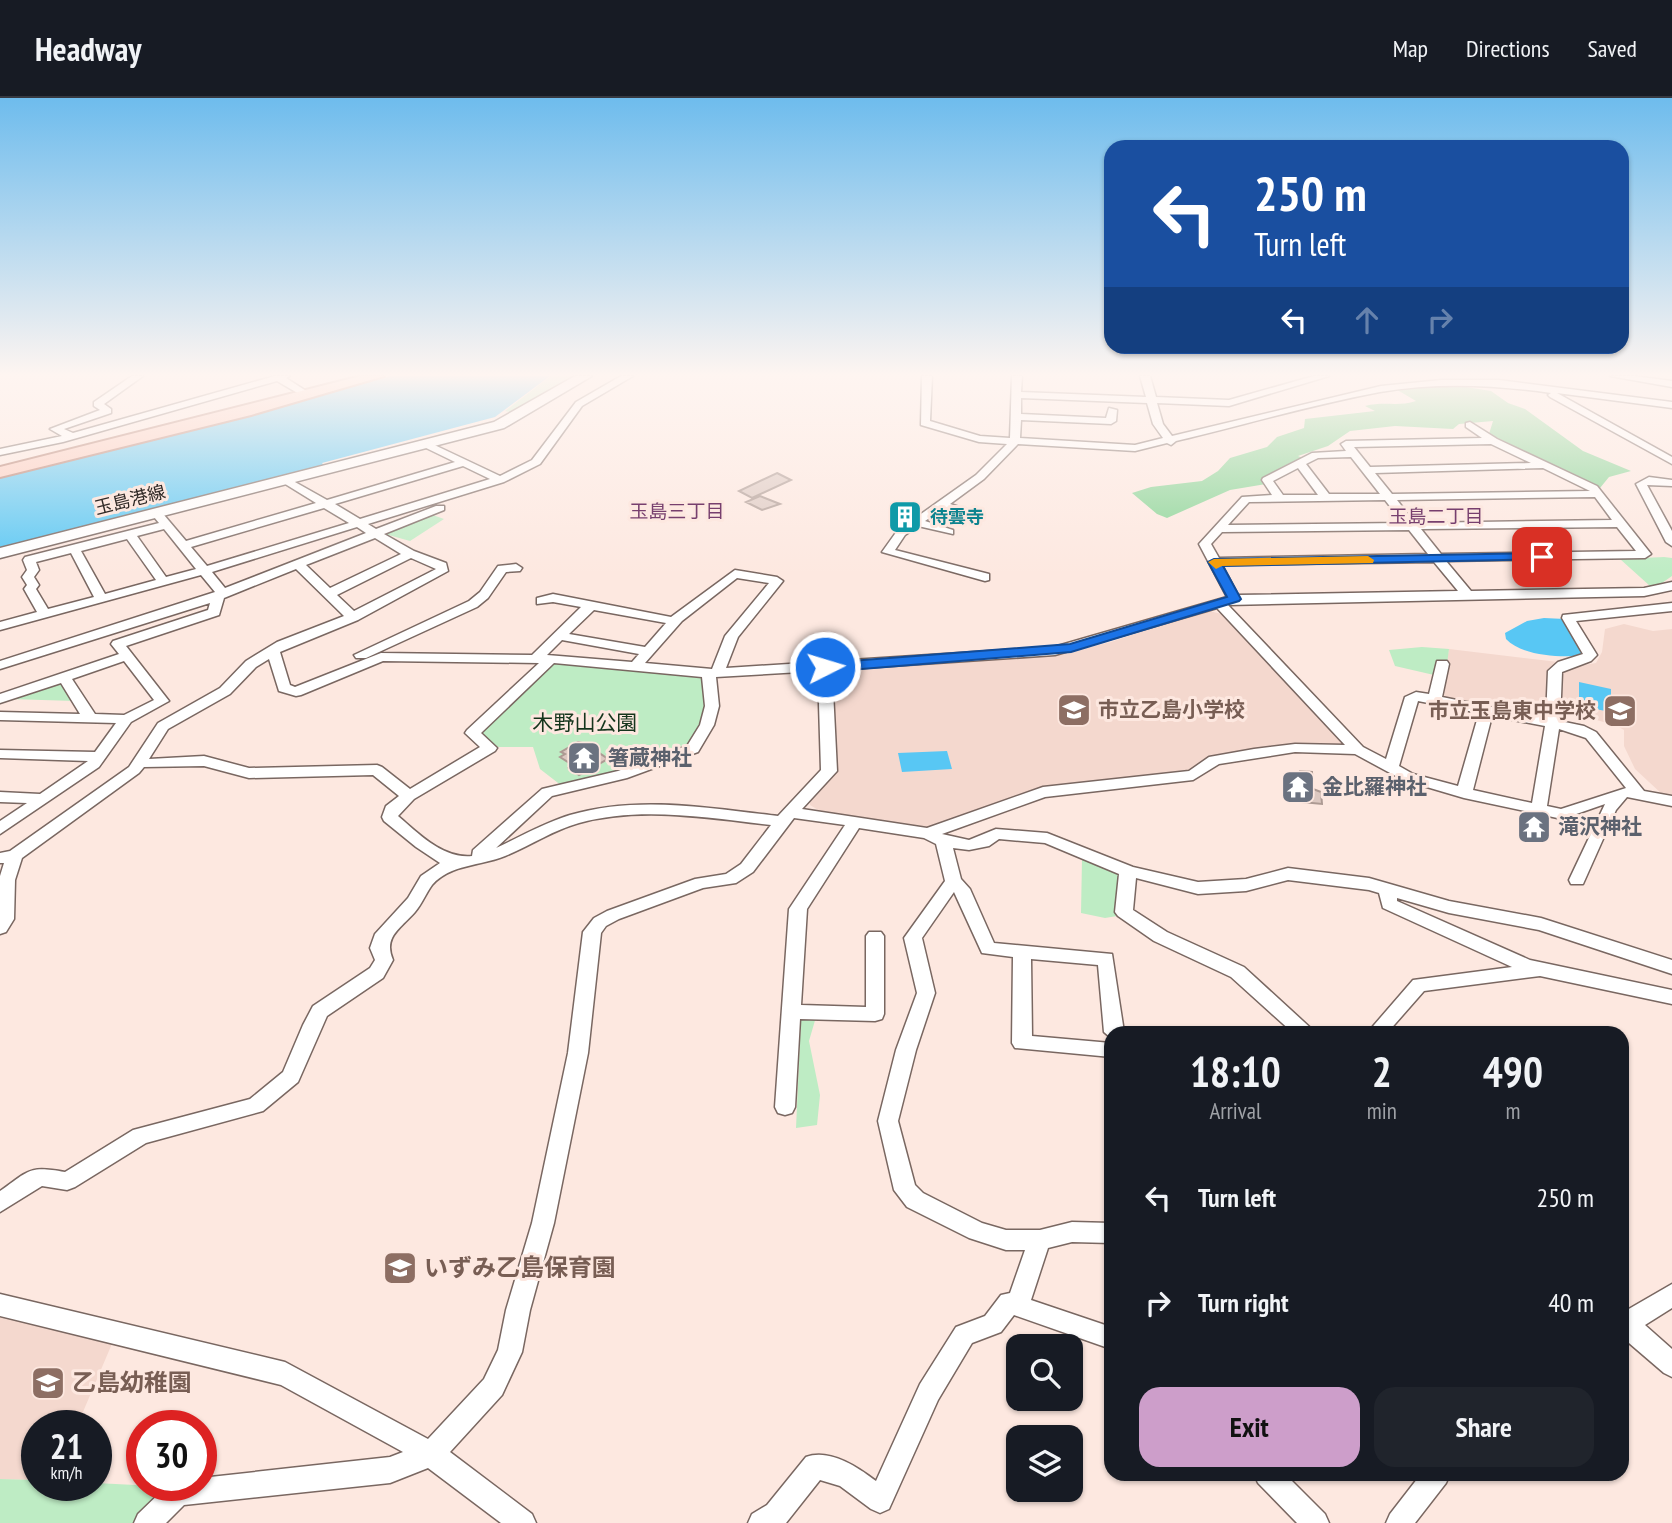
<!DOCTYPE html>
<meta charset="utf-8">
<style>
body{margin:0;font-family:"PT Sans Narrow","Noto Sans JP",sans-serif;background:#20242c;color:#f1f3f6;height:100vh;display:flex;flex-direction:column;font-size:26px;white-space:nowrap}
*{box-sizing:border-box;margin:0}
p{font-size:23px;color:#9ea1a6}
.icon{flex:none;width:38px;height:38px;fill:none;stroke:currentColor;stroke-width:2;stroke-linecap:round;stroke-linejoin:round}
.map{position:relative;flex:1;overflow:hidden}
.drawer{position:absolute;left:1104px;top:928px;width:525px;height:455px;display:flex;flex-direction:column;background:#171b24;border-radius:21px;box-shadow:0 2px 5px #0004}
.drawer>*{flex:none}
.banner{position:absolute;left:1104px;top:42px;width:525px;height:214px;border-radius:21px;box-shadow:0 2px 5px #0004;background:#1a4fa0;color:#fff;overflow:hidden}
.fabs{position:absolute;left:1006px;top:1236px;display:grid;gap:14px}
.fabs a{display:grid;place-items:center;width:77px;height:77px;border-radius:14px;background:#171b24;box-shadow:0 2px 5px #0004;font-size:35px}
.speed{position:absolute;left:21px;top:1312px;display:flex;gap:14px;font-size:35px;font-weight:700;text-align:center}
.speed>*{display:grid;place-content:center;width:91px;height:91px;border-radius:50%;background:#171b24;box-shadow:0 2px 5px #0004;line-height:1}
.speed small{font-size:18px;font-weight:400}
.speed .limit{border:10px solid #d22;background:#fff;color:#111}
.pin{position:absolute;display:grid;place-items:center;width:60px;height:60px;color:#fff;margin:-30px;border-radius:14px;box-shadow:0 4px 10px #0006}
.me{position:absolute;width:77px;margin:-38px;rotate:85deg;stroke-linejoin:round;filter:drop-shadow(0 0 5px #0008)}
.turn{display:flex;align-items:center;gap:24px;height:147px;padding:0 35px;font-size:32px}
.turn .icon{width:91px;height:91px;stroke-width:2.5}
.turn b{display:block;font-size:49px;line-height:60px}
.lanes{display:flex;align-items:center;height:66px;padding:0 35px;background:#0003;justify-content:center;gap:35px;direction:ltr}
.lanes .off{opacity:.35}
.eta{display:flex;justify-content:space-evenly;align-items:center;height:119px;text-align:center}
.eta b{font-size:42px;font-weight:800;line-height:49px}
.cta{display:flex;gap:14px;margin-top:auto;padding:14px 35px}
.cta a{flex:1;height:80px;border-radius:21px;background:#cd9eca;color:#111;font-size:28px;font-weight:800;line-height:80px;text-align:center}
.cta a+a{background:#20242c;color:#f1f3f6}
ul{padding:0;list-style:none}
li{display:flex;align-items:center;gap:21px;height:105px;padding:0 35px}
li div{flex:1}
li b{display:block;font-size:26px}
li em{font-style:normal}
header{display:flex;align-items:center;gap:42px;box-sizing:border-box;height:98px;padding:0 35px;background:#171b24;border-bottom:2px solid #363941}
header strong{font-size:33px}
nav{display:flex;gap:38px;margin-inline-start:auto;font-size:24px}
.map>svg:first-child{display:block}
.built{fill:#f4d8ce}
.green{fill:#beecc4}
.forest{fill:#86d494}
.water{fill:#58c7f4}
.building{fill:#dcc8c1;stroke:#ad9a93;stroke-width:2}
.lines{fill:none;stroke-linecap:round;stroke-linejoin:round}
.street-casing{stroke:#796761;stroke-width:3}
.secondary-casing{stroke:#796761;stroke-width:3}
.primary-casing{stroke:#b37c6c;stroke-width:4}
.street{fill:#fff;fill-rule:evenodd}
.secondary{fill:#fff;fill-rule:evenodd}
.primary{fill:#fbcbbd;fill-rule:evenodd}
.route{fill:#1a73e8;stroke:#114b97;stroke-width:2}
.slow{fill:#f59e0b}
.labels{text-anchor:middle;stroke-width:6;stroke-linejoin:round;paint-order:stroke}
.far-street-label{font-size:18px;fill:#302926;stroke:#fde8e0}
.far-culture-label{font-size:18px;font-weight:bold;fill:#0d838f;stroke:#fde8e0;text-anchor:start}
.far-neighbourhood-label{font-size:19px;fill:#773f6e;stroke:#fde8e0}
.education-label{font-size:21px;font-weight:bold;fill:#785e54;stroke:#fde8e0;text-anchor:start}
.park-label{font-size:21px;fill:#15351c;stroke:#fde8e0}
.worship-label{font-size:21px;font-weight:bold;fill:#5b616d;stroke:#fde8e0;text-anchor:start}
.near-education-label{font-size:24px;font-weight:bold;fill:#785e54;stroke:#fde8e0;text-anchor:start}
</style>
<header>
<strong>Headway</strong>
<nav><a>Map</a><a>Directions</a><a>Saved</a></nav>
</header>
<div class="map">
<svg width="1672" height="1425" viewBox="0 0 1672 1425">
<rect width="100%" height="100%" fill="#fde8e0"/>
<path class="built" d="M1205 512 1226 517 1344 644V649L1296 647 1192 672 1043 690 923 731 825 716 810 707V700L832 678V580L856 569 1069 554 1111 544Z
M1624 526 1653 533 1672 531V699L1663 697 1635 671 1624 648V632L1617 628 1549 608 1545 619 1441 598 1449 551 1584 567 1596 565 1602 554 1605 531Z
M0 1217 114 1241 77 1328H37V1382L0 1381Z"/>
<path class="green" d="M551 278H578L518 316 505 313Z
M430 416 444 421 410 443 385 436Z
M1664 459 1672 460V478L1662 485 1650 488 1620 461Z
M1422 549 1449 551 1447 566 1437 564 1434 577 1395 568 1389 552Z
M553 564 704 577 708 601 696 643C657 668 607 680 562 688L540 671 533 649H498L479 634Z
M57 584 63 585 76 603 8 601Z
M1082 761 1111 771 1123 780 1117 818 1105 820 1081 815Z
M801 919H816L809 943 820 997 817 1027 796 1030Z
M0 1381 37 1382V1388H96V1385L174 1389 136 1425H0Z"/>
<path class="forest" d="M1441 285 1491 293 1508 305 1525 311 1583 353 1631 373 1609 379 1600 390 1489 336 1493 323 1459 326 1453 331 1395 328 1350 333 1328 348 1298 358 1305 361 1266 386 1230 392 1167 420 1157 416 1132 395 1151 389 1202 383 1218 373 1230 360 1267 349 1277 339 1304 330 1305 321 1375 313 1365 308C1384 303 1398 309 1416 303L1394 290Z"/>
<path class="water" d="M390 278H550L495 319 322 365 325 369 0 452V376L275 310Z
M1544 520 1565 521 1587 557C1564 560 1523 559 1506 541L1505 535 1527 523Z
M1579 584 1611 591V614L1579 608Z
M947 653 952 671 902 674 898 655Z"/>
<path class="building" d="M777 375 791 382 752 400 739 393Z
M760 398 780 406 762 412 746 404Z
M578 644 586 646 608 661 579 677 569 670 574 668 560 659 565 656 561 654Z
M1300 673 1312 674 1313 691 1321 694 1322 706 1302 704Z"/>
<g class="lines">
<g class="street-casing">
<path id="street" d="M132 278H143L104 306 111 311V315L64 331 73 335 275 278H290L286 280 314 298 306 300 277 283 63 344 0 357V351L62 338 50 331 100 312 94 308V304Z
M621 278H633L582 308 540 366 504 384 368 426 376 431 436 408H444V412L384 436 414 453 446 465 448 473 358 522 280 554 290 587 295 589 381 555 532 557 581 509 553 504 537 506V500L553 496 671 519 735 472 777 479 783 483 738 539 726 570 1054 549 1227 499 1199 446 1242 399 1272 397 1262 382 1263 380 1312 355 1346 353 1341 346 1346 343 1482 340 1466 329V325L1470 324 1497 341 1597 388 1651 456 1645 460 1446 463 1471 493 1644 490 1672 484V492L1644 498 1228 507 1363 649 1386 661 1405 599 1416 594 1429 596 1437 563H1447L1449 566 1442 599 1546 620 1548 573 1558 564 1583 556 1562 520 1563 517 1672 505V513L1576 523 1597 557 1591 563 1562 574 1560 623 1584 628 1596 634 1644 693 1672 698V708L1627 699 1616 712 1583 786H1571L1569 782 1605 706 1562 721 1464 700 1403 682 1355 656 1295 654 1219 666 1193 682 1045 699 942 736 969 742 996 731 1047 735 1133 769 1198 784 1246 781 1288 770 1369 780 1449 803 1541 820 1672 862V876L1539 832 1449 815 1397 800V803L1530 862 1672 892V906L1540 878 1424 893 1388 934H1368L1413 882 1512 869 1383 810 1379 795 1369 792 1288 782 1246 793 1198 796 1136 780 1133 812 1167 834 1244 869 1315 934H1292L1231 879 1154 843 1118 818 1115 814 1119 776 1045 745 999 741 989 748 969 752 953 750 961 781 970 791 994 845 1112 856 1124 934H1111V940L1104 934 1098 867 1031 861 1032 938 1111 945V959L1015 950 1012 945 1013 859 982 855 954 794 922 840 935 895 916 952 898 1023 915 1087 923 1095 982 1125 1006 1132H1040L1072 1124 1111 1125V1145L1072 1144 1048 1150 1031 1202 1111 1229V1251L1014 1217 1001 1234 972 1245 938 1302 889 1411 880 1415 871 1411 840 1388 820 1382 786 1425H748L752 1416 767 1407 806 1359C829 1350 858 1369 876 1383L920 1286 956 1229 985 1218 1001 1197 1010 1195 1025 1152H1006L969 1140 907 1109 894 1092 878 1023 896 952 917 895 904 840 945 783 936 746 924 740 859 730 807 811 801 907 866 909V838L869 834H881L884 838V916L882 921 875 923 800 921 795 1009 792 1015 785 1017 778 1015 775 1009 789 811 845 727 794 720 753 774 736 785 703 790 619 821 606 828 601 835 588 955 554 1125 530 1212 522 1254 502 1297 450 1354 532 1416 536 1425H501L428 1370 390 1385 184 1407 166 1425H134L138 1416 167 1388H201V1380L390 1359 403 1354 281 1287 0 1218V1196L285 1264 428 1341 484 1281 498 1252 506 1212 532 1125 568 955 583 834 594 820 607 813 695 781 726 776 741 766 771 727C708 720 641 708 579 725 553 732 530 748 505 758 481 768 450 766 432 787 426 795 422 806 415 814 400 831 383 839 393 862L383 880 327 918 298 984 263 1013 146 1045 75 1089 67 1092 42 1088 0 1114V1093C29 1073 28 1067 65 1074L133 1032 250 1001 283 974 303 927 313 908 370 870 375 862 370 850 375 836 408 800 421 778 440 765 416 749 384 723 382 719 386 708 399 698 373 677 249 680 204 668 144 669 139 675 22 760 15 782 14 821 6 834 0 836V778L4 765H0V755L10 753 129 669 158 625 220 590 246 563 277 544 344 518 296 471 224 500 219 517 126 548 169 603 131 624 99 669 0 736V723L27 705 0 704V694L40 696 88 663 0 660V652L95 654 116 625 0 622V614L80 616 61 585 0 605V596L119 556 111 546 113 543 208 512 210 505 0 571V563L215 494 201 477 0 532V524L37 514 24 491 27 487 22 479 27 472 23 462 25 459 159 425 154 419 160 416 164 417 186 443 316 405 282 384 281 382 286 379 327 402 455 364 422 348 421 346 426 343 500 378 532 362 576 304ZM1491 346 1531 365 1370 369 1354 349ZM1351 359 1380 396H1329L1306 366 1318 360ZM463 368 490 381 360 421 335 406ZM1298 370 1318 397H1283L1273 383ZM1543 370 1590 393 1392 396 1375 375ZM1595 399 1612 422 1415 425 1397 402ZM1385 402 1403 425 1228 427 1249 404ZM324 410 349 425 207 468 191 449ZM357 429 366 435 225 490 212 474ZM1617 429 1636 453 1441 456 1421 431ZM164 431 196 471 166 479 137 438ZM1409 432 1428 456 1219 460 1211 446 1222 434ZM375 440 401 456 330 490 306 467ZM127 441 156 482 105 496 81 453ZM71 455 94 499 48 511 36 491 39 487 34 479 39 472 36 464ZM411 460 436 471 354 513 337 497ZM1434 464 1458 493 1238 497 1222 467ZM737 480 769 485 725 538 712 571 645 565 682 523ZM1217 510 1345 647 1295 646 1254 651 1209 659 1189 673 1043 689 927 730 802 711 837 673 832 572 1055 557ZM594 512 666 525 645 549 569 536ZM562 542 639 556 632 564 547 557ZM269 561 279 593 296 598 301 597 383 563 539 565 467 632 465 635 480 649 410 691 382 669 377 667 249 670 204 658 149 661 168 631 230 596 256 569ZM124 563 154 602 124 617 95 616 72 581ZM554 565 702 579 705 608 700 627 687 648 618 673 542 691 473 752 472 758C443 761 419 736 398 718L414 701 495 653 497 650 481 635ZM818 573 821 672 778 718C710 710 637 697 570 717 544 725 520 739 496 750L552 698 627 680 698 654 714 627 719 608 716 579ZM1418 603 1479 615 1458 688 1413 676 1399 668ZM1492 618 1545 628 1532 705 1473 692ZM1559 631 1586 640 1626 690 1561 711 1547 708Z
M922 278H932L930 323 980 338 1010 340 1012 278H1022L1021 294 1146 299 1140 278H1150L1156 299 1229 302 1314 278H1329L1229 308 1157 305 1163 326 1172 338 1381 288 1441 282H1499L1672 304V310L1557 295 1672 359V366L1550 299 1548 297 1551 295C1495 287 1437 284 1380 294 1311 307 1243 327 1176 343L1171 347 1167 345 1135 353 1018 346 984 381 950 406 975 414V418L943 411 925 423 953 432V436L918 428 905 437 895 452 989 476V482L985 483 882 454 897 433 976 377 1007 346 979 344 921 327ZM1021 300 1147 305 1153 326 1163 340 1135 347 1020 340 1021 322 1111 326 1116 323 1117 312 1109 310 1106 320 1021 316Z
M1610 278H1634L1672 283V289Z
M1649 379 1672 382V388L1647 387 1672 433V448L1666 444 1636 386Z
M516 466 522 470 520 473 506 474 488 500 477 509 366 560H356L354 557 469 503 480 494 498 468Z
M1672 1186V1210L1645 1227 1672 1251V1279L1664 1275 1622 1239V1210L1627 1212Z
M1254 1376H1285L1325 1416 1329 1425H1297L1258 1385Z
M1421 1376H1450L1446 1385 1415 1425H1386L1390 1416Z"/>
</g>
<g class="secondary-casing">
<path id="secondary" d="M575 278H592L504 330 0 460V450L494 324Z"/>
</g>
<g class="primary-casing">
<path id="primary" d="M361 278H384L251 317 0 379V369Z"/>
</g>
<use href="#street" class="street"/>
<use href="#secondary" class="secondary"/>
<use href="#primary" class="primary"/>
</g>
<linearGradient id="sky" x2="0" y2="1"><stop stop-color="#6ebced"/><stop offset="0.58" stop-color="#fef5f1"/><stop offset="1" stop-color="#fef5f1" stop-opacity="0"/></linearGradient>
<rect width="1672" height="477" fill="url(#sky)"/>
<path class="route" d="M1542 455 1548 459 1546 461 1223 468 1241 501 1239 503 1071 554 825 574 818 569 825 565 1070 546 1227 499 1208 464 1214 461Z"/>
<path class="slow" d="M1368 458 1374 462 1373 465 1222 468 1216 471 1208 464 1214 461Z"/>
<defs>
<g id="building-square" transform="scale(1.75)"><rect x="-9" y="-9" width="18" height="18" rx="4" fill="#0f9aa8" stroke="#fde8e0"/><path d="M-4-6H4V6H1V3H-1V6H-4ZM-2.5-4.3h1.7v1.8h-1.7ZM.8-4.3h1.7v1.8H.8ZM-2.5-1h1.7V.8h-1.7ZM.8-1h1.7V.8H.8Z" fill="#fff"/></g>
<g id="school-square" transform="scale(1.75)"><rect x="-9" y="-9" width="18" height="18" rx="4" fill="#8d6e63" stroke="#fde8e0"/><path d="M0-5L7-2L0 1L-7-2ZM-4 1L0 2.5L4 1V4Q0 6-4 4Z" fill="#fff"/></g>
<g id="temple-square" transform="scale(1.75)"><rect x="-9" y="-9" width="18" height="18" rx="4" fill="#6b7280" stroke="#fde8e0"/><path d="M0-6L5-2H3V0L6.5 2.5H4V6H1.5V3h-3V6H-4V2.5H-6.5L-3 0V-2H-5Z" fill="#fff"/></g>
</defs>
<g fill-rule="evenodd">
<use href="#building-square" x="905" y="419"/>
<use href="#school-square" x="1074" y="612"/>
<use href="#school-square" x="1620" y="613"/>
<use href="#temple-square" x="584" y="660"/>
<use href="#temple-square" x="1298" y="689"/>
<use href="#temple-square" x="1534" y="729"/>
<use href="#school-square" x="400" y="1170"/>
<use href="#school-square" x="48" y="1285"/>
</g>
<g class="labels">
<g class="far-street-label">
<text transform="translate(130 402) rotate(-14)" y="6">玉島港線</text>
</g>
<g class="far-culture-label">
<text x="930" y="425">待雲寺</text>
</g>
<g class="far-neighbourhood-label">
<text x="677" y="420">玉島三丁目</text>
<text x="1436" y="425">玉島二丁目</text>
</g>
<g class="education-label">
<text x="1098" y="619">市立乙島小学校</text>
<text x="1596" y="620" text-anchor="end">市立玉島東中学校</text>
</g>
<g class="park-label">
<text x="585" y="632">木野山公園</text>
</g>
<g class="worship-label">
<text x="608" y="667">箸蔵神社</text>
<text x="1322" y="696">金比羅神社</text>
<text x="1558" y="736">滝沢神社</text>
</g>
<g class="near-education-label">
<text x="424" y="1178">いずみ乙島保育園</text>
<text x="72" y="1293">乙島幼稚園</text>
</g>
</g>
</svg>
<div class="fabs">
<a><svg class="icon" aria-label="search" viewBox="0 0 24 24"><circle cx="10" cy="10" r="6"/><path d="M15 15l6 6"/></svg></a>
<a><svg class="icon" aria-label="layers" viewBox="0 0 24 24"><path d="M12 4l9 5-9 5-9-5zM3 14l9 5 9-5"/></svg></a>
</div>
<div class="speed"><div>21<small>km/h</small></div><div class="limit">30</div></div>
<div class="pin" style="left:1542px;top:459px;background:#d93025"><svg class="icon" aria-label="arrive" viewBox="0 0 24 24"><path d="M6 21V4h12l-3 4 3 4H6"/></svg></div>
<svg class="me" style="left:825px;top:569px" viewBox="-20 -20 40 40"><circle r="17" fill="#1a73e8" stroke="#fff" stroke-width="3"/><path d="M0-11L8 9 0 5-8 9z" fill="#fff"/></svg>
<div class="banner">
<div class="turn"><svg class="icon" aria-label="left" viewBox="0 0 24 24"><path d="M17 20v-9H6M10 6l-5 5 5 5"/></svg><div><b>250 m</b>Turn left</div></div>
<div class="lanes"><svg class="icon" aria-label="left" viewBox="0 0 24 24"><path d="M17 20v-9H6M10 6l-5 5 5 5"/></svg><svg class="icon off" aria-label="ahead" viewBox="0 0 24 24"><path d="M12 20V5M6 11l6-6 6 6"/></svg><svg class="icon off" aria-label="right" viewBox="0 0 24 24"><path d="M7 20v-9h11M14 6l5 5-5 5"/></svg></div>
</div>
<section class="drawer">
<div class="eta">
<div><b>18:10</b><p>Arrival</p></div>
<div><b>2</b><p>min</p></div>
<div><b>490</b><p>m</p></div>
</div>
<ul>
<li><svg class="icon" aria-label="left" viewBox="0 0 24 24"><path d="M17 20v-9H6M10 6l-5 5 5 5"/></svg><div><b>Turn left</b></div><em>250 m</em></li>
<li><svg class="icon" aria-label="right" viewBox="0 0 24 24"><path d="M7 20v-9h11M14 6l5 5-5 5"/></svg><div><b>Turn right</b></div><em>40 m</em></li>
</ul>
<div class="cta"><a>Exit</a><a>Share</a></div>
</section>
</div>
